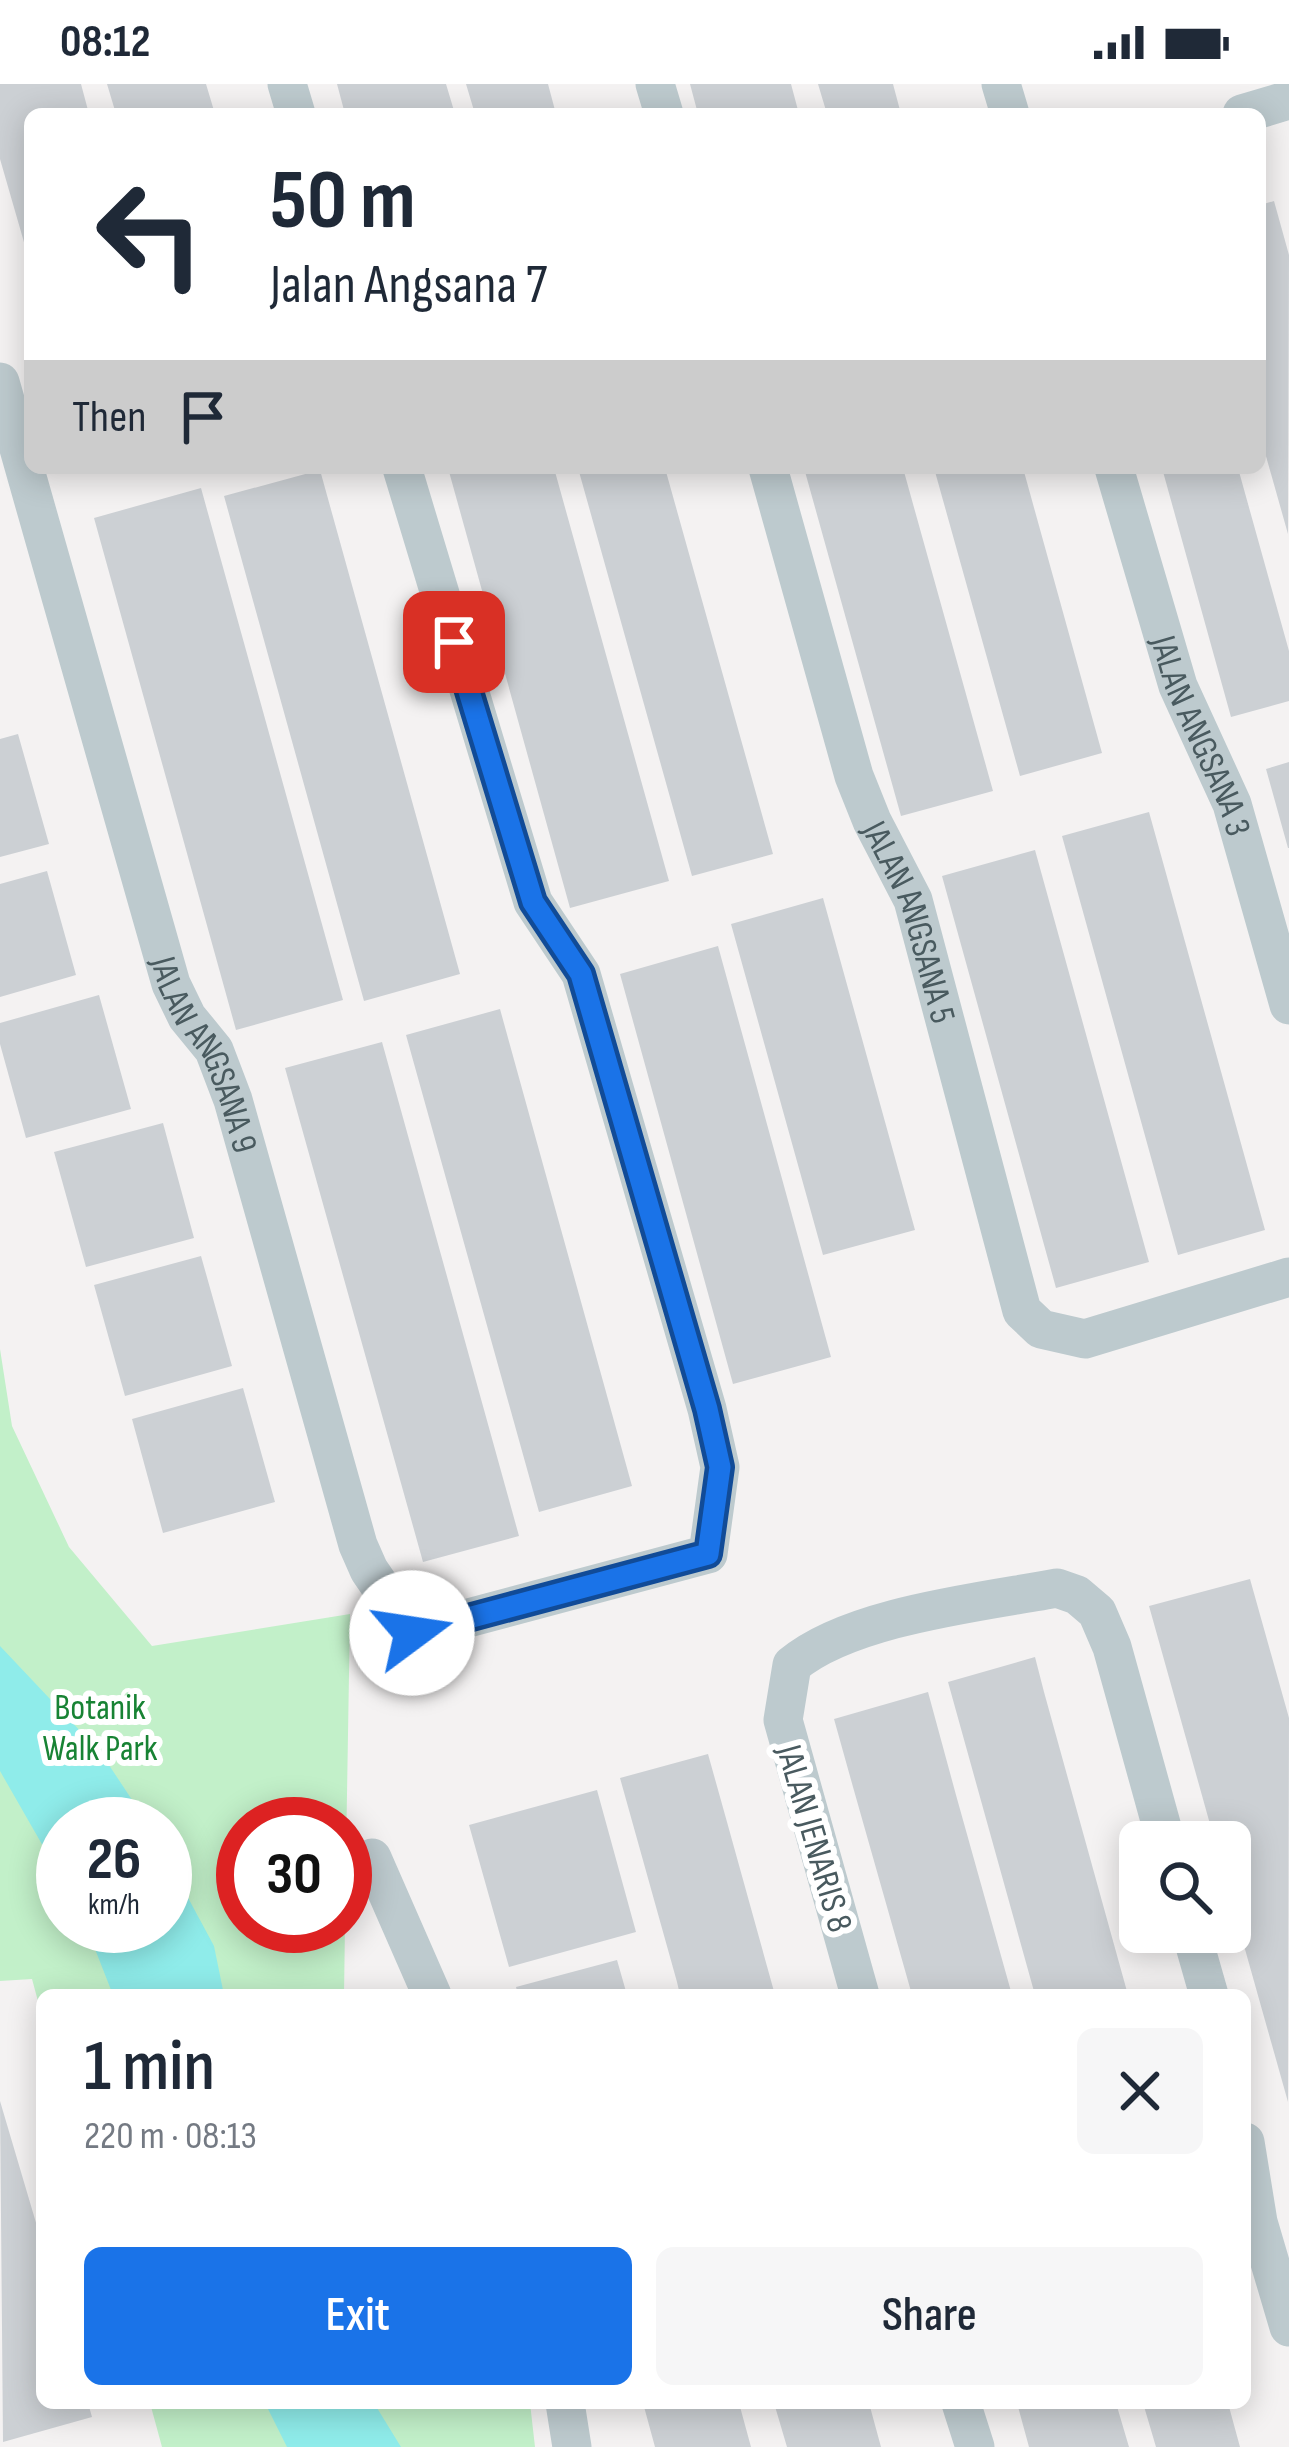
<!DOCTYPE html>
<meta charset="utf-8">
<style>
body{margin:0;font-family:"Sofia Sans Condensed",sans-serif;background:#f6f6f7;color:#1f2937;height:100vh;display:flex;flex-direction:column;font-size:45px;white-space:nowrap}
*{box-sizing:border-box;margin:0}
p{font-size:39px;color:#747a83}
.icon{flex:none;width:66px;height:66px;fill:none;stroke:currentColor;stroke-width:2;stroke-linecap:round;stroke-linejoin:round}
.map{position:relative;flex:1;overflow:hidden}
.sheet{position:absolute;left:36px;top:1905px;width:1215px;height:420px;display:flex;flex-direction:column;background:#fff;border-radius:18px;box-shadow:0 6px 30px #0003}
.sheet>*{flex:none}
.guide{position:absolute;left:24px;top:24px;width:1242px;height:366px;border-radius:18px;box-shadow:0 6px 30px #0003;background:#fff;color:#1f2937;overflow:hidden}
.tools{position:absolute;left:1119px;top:1737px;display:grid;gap:24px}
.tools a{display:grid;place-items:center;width:132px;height:132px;border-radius:18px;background:#fff;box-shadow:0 6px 30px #0003;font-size:60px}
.speed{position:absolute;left:36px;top:1713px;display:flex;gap:24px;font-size:60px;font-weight:700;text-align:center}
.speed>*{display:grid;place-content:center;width:156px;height:156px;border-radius:50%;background:#fff;box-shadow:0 6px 30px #0003;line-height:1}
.speed small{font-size:30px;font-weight:400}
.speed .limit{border:18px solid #d22;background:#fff;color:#111}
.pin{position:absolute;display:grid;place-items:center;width:102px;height:102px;color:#fff;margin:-51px;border-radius:24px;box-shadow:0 6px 18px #0006}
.me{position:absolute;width:132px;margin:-66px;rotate:76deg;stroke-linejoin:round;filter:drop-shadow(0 0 9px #0008)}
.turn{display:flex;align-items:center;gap:42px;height:252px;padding:0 48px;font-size:54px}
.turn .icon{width:156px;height:156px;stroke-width:2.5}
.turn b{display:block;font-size:84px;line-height:102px}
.then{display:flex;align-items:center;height:114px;padding:0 48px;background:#0003;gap:24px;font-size:45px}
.round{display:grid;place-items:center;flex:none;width:126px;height:126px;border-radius:18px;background:#f6f6f7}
.summary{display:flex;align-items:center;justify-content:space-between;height:204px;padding:0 48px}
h1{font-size:72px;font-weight:600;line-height:90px}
.primary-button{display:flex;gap:24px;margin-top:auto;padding:24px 48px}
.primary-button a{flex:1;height:138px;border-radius:18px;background:#1a73e8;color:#fff;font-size:48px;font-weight:600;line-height:138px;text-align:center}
.primary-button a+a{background:#f6f6f7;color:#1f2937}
.status{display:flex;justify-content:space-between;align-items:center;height:84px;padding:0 60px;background:#fff;direction:ltr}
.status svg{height:33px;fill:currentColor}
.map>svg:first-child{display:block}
.green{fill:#c2f0c9;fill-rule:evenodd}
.water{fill:#8fecea}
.building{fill:#ccd0d4}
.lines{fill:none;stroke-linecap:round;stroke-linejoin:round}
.street{stroke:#bdcace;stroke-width:39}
.route-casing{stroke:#114b97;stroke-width:30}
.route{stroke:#1a73e8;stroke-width:21}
.labels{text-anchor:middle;stroke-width:12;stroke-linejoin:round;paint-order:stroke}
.street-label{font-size:36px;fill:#495a5f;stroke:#fff}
.park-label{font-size:36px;fill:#188334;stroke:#fff}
</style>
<div class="status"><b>08:12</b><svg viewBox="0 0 49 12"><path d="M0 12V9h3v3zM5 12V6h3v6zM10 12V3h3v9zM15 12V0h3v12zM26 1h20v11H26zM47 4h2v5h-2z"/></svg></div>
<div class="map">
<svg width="1289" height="2363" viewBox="0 0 1289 2363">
<rect width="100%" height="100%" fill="#f4f2f2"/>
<path class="green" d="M0 1265 12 1342 69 1463 152 1562 350 1530 345 1831V1740H243V1842H345L344 1911H42V1932L32 1895 0 1897ZM63 1740H165V1842H63Z
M150 2319H530L535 2363H162Z"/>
<path class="water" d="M0 1562 101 1669 148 1740H63V1797L0 1687Z
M165 1771 214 1862 224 1911H113L86 1842H165Z
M265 2319H374L401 2363H287Z"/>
<path class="building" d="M0 0H81L89 30H30V179L0 75Z
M107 0H206L215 30H116Z
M337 0H446L455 30H345Z
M466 0H548L556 30H475Z
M690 0H791L799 30H698Z
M818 0H893L901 30H827Z
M1274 117 1289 171 1288 450 1260 351V121Z
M448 384H554L669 797 570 824Z
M578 384H665L773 770 692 792Z
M804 384H903L993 707 901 732Z
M934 384H1023L1102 669 1020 692Z
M1162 384H1238L1289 567V617L1231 633Z
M320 386 460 890 364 917 224 412Z
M201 404 343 916 236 946 94 434Z
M18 650 49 760 0 773V655Z
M1289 678V764H1288L1266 685Z
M1149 728 1265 1146 1178 1171 1062 752Z
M1035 766 1149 1178 1056 1204 942 792Z
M47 787 76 891 0 913V800Z
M823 814 915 1146 823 1171 731 840Z
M718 862 831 1273 733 1300 620 890Z
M99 911 131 1025 26 1054 0 960V939Z
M500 925 632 1402 539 1428 406 951Z
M382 958 519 1452 423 1478 285 984Z
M163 1039 194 1154 86 1183 54 1068Z
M201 1172 232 1282 125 1312 94 1201Z
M243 1304 275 1418 163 1449 132 1335Z
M1250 1495 1289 1634 1288 2018 1230 1812V1758H1215L1149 1522Z
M1035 1573 1044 1608 1128 1911H1035L948 1598Z
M928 1608 956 1711 1012 1911H912L853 1703 834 1635Z
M708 1670 727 1738 775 1911H680L677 1898 620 1694Z
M597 1706 636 1848 509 1883 469 1741Z
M617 1876 627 1911H518L516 1903Z
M0 2017 42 2159V2319H88L92 2333 3 2358Z
M643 2319H739L751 2363H655Z
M774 2319H869L881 2363H787Z
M1017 2319H1116L1129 2363H1029Z
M1143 2319H1228L1240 2363H1156Z"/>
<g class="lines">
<g class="street">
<path d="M287 0 296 30"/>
<path d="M655 0 664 30"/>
<path d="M1001 0 1010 30"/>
<path d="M1242 30 1289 16"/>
<path id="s1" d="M0 298 171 900 187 933 214 966 233 1016 358 1461 369 1486 412 1549 708 1470 720 1383 707 1325 581 890 533 818 402 384"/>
<path id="s2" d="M768 384 854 692 872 737 913 816 1022 1227 1041 1245 1085 1255 1289 1193"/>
<path id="s3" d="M1114 384 1178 602 1232 720 1289 921"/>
<path d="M372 1774 432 1911"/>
<path d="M1191 1848 1209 1911"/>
<path d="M860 1911 783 1636 792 1581C850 1532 981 1518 1057 1504L1077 1511 1097 1528 1112 1563 1166 1758"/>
<path d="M1245 2058 1258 2138 1289 2243"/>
<path d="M565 2319 572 2363"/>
<path d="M961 2319 975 2363"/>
</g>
</g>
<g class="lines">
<g class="route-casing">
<path id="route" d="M412 1549 708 1470 720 1383 707 1325 581 890 533 818 454 558"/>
</g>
<use href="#route" class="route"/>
</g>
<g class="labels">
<g class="street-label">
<text dy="13" stroke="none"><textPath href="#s3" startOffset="282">JALAN ANGSANA 3</textPath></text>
<text dy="13" stroke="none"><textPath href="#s2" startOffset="477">JALAN ANGSANA 5</textPath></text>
<text dy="13" stroke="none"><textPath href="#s1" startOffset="705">JALAN ANGSANA 9</textPath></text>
<text transform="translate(816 1754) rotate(74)" y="13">JALAN JENARIS 8</text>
</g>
<g class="park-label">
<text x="100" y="1635">Botanik<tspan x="100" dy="41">Walk Park</tspan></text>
</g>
</g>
</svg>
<div class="tools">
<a><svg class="icon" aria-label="search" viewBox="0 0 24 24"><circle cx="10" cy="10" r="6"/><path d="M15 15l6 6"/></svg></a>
</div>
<div class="speed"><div>26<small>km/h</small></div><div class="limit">30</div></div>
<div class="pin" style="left:454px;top:558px;background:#d93025"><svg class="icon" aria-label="arrive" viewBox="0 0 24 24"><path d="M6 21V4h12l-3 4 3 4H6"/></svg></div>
<svg class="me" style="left:412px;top:1549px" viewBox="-20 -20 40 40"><circle r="19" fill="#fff"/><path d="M0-13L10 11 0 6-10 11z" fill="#1a73e8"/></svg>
<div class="guide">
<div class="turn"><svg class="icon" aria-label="left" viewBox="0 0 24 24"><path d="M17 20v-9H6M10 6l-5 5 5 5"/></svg><div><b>50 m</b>Jalan Angsana 7</div></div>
<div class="then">Then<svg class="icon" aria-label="arrive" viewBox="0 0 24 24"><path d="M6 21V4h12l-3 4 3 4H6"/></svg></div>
</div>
<section class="sheet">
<div class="summary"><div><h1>1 min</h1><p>220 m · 08:13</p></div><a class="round"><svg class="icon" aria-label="close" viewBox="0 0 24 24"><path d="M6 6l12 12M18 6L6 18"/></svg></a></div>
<div class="primary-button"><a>Exit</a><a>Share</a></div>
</section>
</div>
